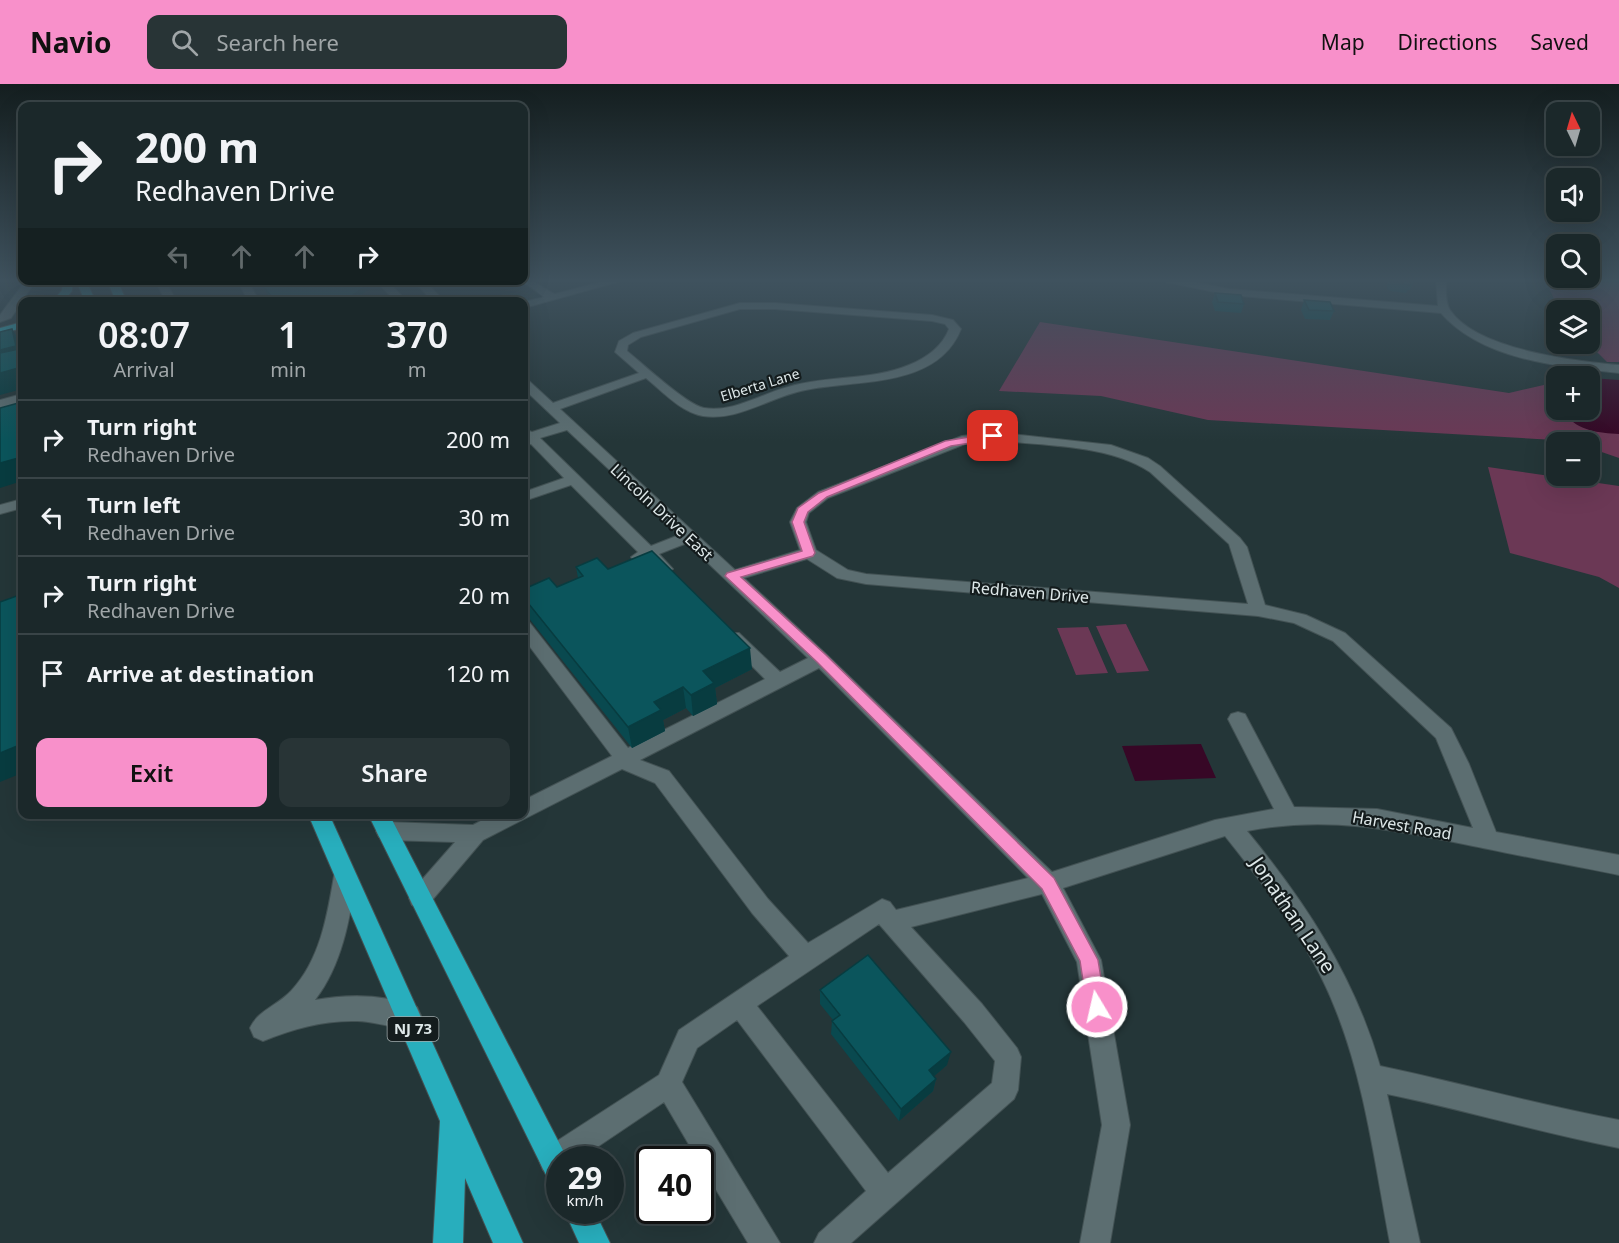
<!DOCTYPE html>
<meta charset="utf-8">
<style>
body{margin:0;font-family:"Noto Sans",sans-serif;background:#283436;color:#f1f3f6;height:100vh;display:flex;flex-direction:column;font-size:22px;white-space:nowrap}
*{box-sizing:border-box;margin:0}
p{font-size:20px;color:#a0a6a8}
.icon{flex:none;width:33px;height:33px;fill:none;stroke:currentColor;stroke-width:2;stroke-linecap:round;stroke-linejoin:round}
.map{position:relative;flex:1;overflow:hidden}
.details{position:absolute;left:18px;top:213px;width:510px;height:522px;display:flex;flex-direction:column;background:#1b282a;border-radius:12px;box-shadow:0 6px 24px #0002,0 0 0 2px #394447}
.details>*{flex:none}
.banner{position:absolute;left:18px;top:18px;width:510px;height:183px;border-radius:12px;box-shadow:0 6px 24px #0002,0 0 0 2px #394447;background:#1b282a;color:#f1f3f6;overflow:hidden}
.needle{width:39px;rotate:355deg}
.tools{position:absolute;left:1546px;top:18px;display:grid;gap:12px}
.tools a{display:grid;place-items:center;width:54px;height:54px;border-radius:12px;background:#1b282a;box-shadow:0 6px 24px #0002,0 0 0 2px #394447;font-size:30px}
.speed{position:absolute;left:546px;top:1062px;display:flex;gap:12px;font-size:30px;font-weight:700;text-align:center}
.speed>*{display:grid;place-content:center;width:78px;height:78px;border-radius:50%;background:#1b282a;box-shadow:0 6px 24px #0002,0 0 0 2px #394447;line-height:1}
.speed small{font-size:15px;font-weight:400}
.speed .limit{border:3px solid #111;border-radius:9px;background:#fff;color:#111}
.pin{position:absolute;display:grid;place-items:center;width:51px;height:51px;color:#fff;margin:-26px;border-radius:12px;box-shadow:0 3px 9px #0006}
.me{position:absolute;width:66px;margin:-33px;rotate:351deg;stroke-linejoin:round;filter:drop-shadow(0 0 4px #0008)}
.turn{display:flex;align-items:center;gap:21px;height:126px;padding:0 18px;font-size:27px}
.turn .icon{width:78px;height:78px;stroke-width:2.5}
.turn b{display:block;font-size:42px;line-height:51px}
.lanes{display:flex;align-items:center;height:57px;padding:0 18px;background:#0003;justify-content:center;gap:30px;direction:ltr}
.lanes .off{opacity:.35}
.eta{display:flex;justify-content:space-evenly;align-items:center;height:102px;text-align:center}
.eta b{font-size:36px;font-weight:600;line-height:42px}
.primary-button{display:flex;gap:12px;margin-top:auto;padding:12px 18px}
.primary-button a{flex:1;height:69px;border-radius:12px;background:#f890ca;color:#111;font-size:24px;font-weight:600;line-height:69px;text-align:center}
.primary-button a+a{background:#283436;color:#f1f3f6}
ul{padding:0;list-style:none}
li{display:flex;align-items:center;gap:18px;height:78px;padding:0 18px;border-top:2px solid #394447}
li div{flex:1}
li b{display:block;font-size:22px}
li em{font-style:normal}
header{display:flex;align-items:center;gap:36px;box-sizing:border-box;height:84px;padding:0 30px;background:#f890ca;color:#111}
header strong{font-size:28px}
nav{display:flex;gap:33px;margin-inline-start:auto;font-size:21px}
.search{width:420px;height:54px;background:#283436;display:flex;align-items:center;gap:15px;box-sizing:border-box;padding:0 21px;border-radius:12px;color:#a0a6a8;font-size:22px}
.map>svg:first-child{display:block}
.green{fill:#6b3855}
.water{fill:#370726}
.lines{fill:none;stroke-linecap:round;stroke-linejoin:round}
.minor-casing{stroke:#435254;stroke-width:2}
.highway-casing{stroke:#435254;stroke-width:2}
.minor{fill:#5c6e71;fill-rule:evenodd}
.highway{fill:#28aebd;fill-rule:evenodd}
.wall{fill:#09494f}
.shaded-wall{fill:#083c40}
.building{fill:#0b555c;stroke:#083c40;stroke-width:1.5}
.route{fill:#f890ca;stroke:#a15e83;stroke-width:1.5}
.labels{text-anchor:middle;stroke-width:4.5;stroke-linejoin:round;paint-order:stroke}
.far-street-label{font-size:14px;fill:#dee8e9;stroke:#141c1d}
.shield{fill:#141c1d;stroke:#a1abac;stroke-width:1.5}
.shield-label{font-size:15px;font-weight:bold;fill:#dee8e9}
.street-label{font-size:16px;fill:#dee8e9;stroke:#141c1d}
.near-street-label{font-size:20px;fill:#dee8e9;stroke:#141c1d}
</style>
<header>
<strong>Navio</strong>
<div class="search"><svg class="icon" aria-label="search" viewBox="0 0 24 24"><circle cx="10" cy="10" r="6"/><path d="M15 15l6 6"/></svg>Search here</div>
<nav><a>Map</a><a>Directions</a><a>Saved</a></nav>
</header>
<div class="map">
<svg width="1619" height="1159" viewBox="0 0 1619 1159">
<rect width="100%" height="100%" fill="#243638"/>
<path class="green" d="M1545 195H1619V278H1607L1589 260 1590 226H1559Z
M1040 238 1509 309 1557 298V326H1590L1619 297V374L1590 364V358L1208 336 1101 312 999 307Z
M1488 383 1619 402V504L1599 493 1510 469Z
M1126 540 1149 587 1117 589 1096 542Z
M1088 543 1108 589 1076 591 1057 544Z"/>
<path class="water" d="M1590 294 1619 296V350C1599 349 1578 347 1565 330L1570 326H1590Z
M1201 660 1216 694 1135 697 1122 662Z"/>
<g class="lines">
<g class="minor-casing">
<path id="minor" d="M524 195C535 195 544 206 555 210L612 195H628L524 224V218L544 213 520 196Z
M1161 195H1180L1229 205 1438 222 1436 195H1446C1446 205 1445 218 1450 226 1477 266 1575 277 1619 281V289C1560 283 1482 276 1441 229L1229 211 1166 198Z
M26 196H36L11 234 0 238V231Z
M155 196H165L177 218H166Z
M237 196H247L260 218H249Z
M375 196H386L408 218H396Z
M413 196H424L445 218H433Z
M775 219 932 231 953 236 961 245C936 308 849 294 797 308 766 316 736 337 703 332 681 328 663 308 646 294L560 325 735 486 800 466 790 438 797 424 818 408 962 352 993 348 1111 361 1148 374 1160 382 1240 454 1247 463 1265 521 1306 531 1345 549 1451 644 1469 680 1496 748 1619 771V791C1575 782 1531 774 1488 765 1404 748 1333 730 1247 747 1306 819 1354 892 1380 982 1460 999 1539 1021 1619 1036V1064C1541 1049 1465 1026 1387 1010L1420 1159H1390C1375 1081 1365 998 1335 924 1310 860 1267 805 1225 752L1063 804 1101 876 1130 1041 1110 1159H1080L1102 1041 1077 878 1042 810 911 843 982 920 1017 964 1021 973 1018 1006 1014 1015 851 1159H814L819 1149 866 1107 737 936 697 964 682 998 780 1159H748L700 1079V1076H698L664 1018 578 1076H560V1087L553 1090 543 1086 539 1076 543 1066 659 991 679 946 789 872 752 829 655 699 622 685 483 756 428 821 420 824 412 821 409 814 412 807 455 758 387 756 379 753 376 747 379 741 387 738 473 741 494 730H524V716L612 672 524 555V537L530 539 628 664 765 595 727 557 724 553 727 549H739L780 588 808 574 687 459 659 470 673 485 665 490 659 489 646 476H633L631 473 638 468 571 401 524 417V408L564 394 531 360 524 362V345L532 348 560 339 524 305V295L528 296 553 319 639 289 615 268 619 257 633 249 740 219ZM740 225H775L932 237 945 240 949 245C942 263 926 274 909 281 871 297 827 291 788 303 761 310 733 329 704 324 687 321 643 280 627 267L628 261 641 253ZM567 346 679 451 651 462 540 354ZM993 356C1043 362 1108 360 1150 388L1229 460 1248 520 866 490 848 486 816 466 806 438 809 429 828 414 965 360ZM807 475 837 494 866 500 1258 532 1294 539 1333 557 1436 654 1473 744 1377 725 1294 723 1245 630 1238 628 1231 630 1228 635 1274 725 1215 736 1052 788 827 571 744 494ZM819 584 1028 794 896 826 890 818 882 815 808 859 768 815 669 687 640 676ZM879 840 964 938 995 977 992 999 888 1089 757 922Z
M22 251V257L0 262V256Z
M22 310V318L0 324V316Z
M22 415V424L0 430V421Z
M345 782 353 785 356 792C350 835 342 881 315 916 348 910 385 910 417 923L421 932 417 941C400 948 376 937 357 937 324 936 292 945 263 957L254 953 250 944C257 927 278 921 291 907 320 876 327 833 334 792L337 785Z"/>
</g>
<g class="highway-casing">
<path id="highway" d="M63 196H73L72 207 63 218H52L62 206Z
M76 196H86L96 218H85Z
M107 196H117L127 218H116Z
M22 238V244L0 250V244Z
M308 730H329L523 1159H493L465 1094 463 1159H433L440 1037Z
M368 730H389L568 1076H560V1103L550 1099Z
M564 1126H594L610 1159H579Z"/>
</g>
<use href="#minor" class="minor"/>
<use href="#highway" class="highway"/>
</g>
<path class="wall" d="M1389 195H1414V197L1410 206H1408L1406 209 1390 207 1387 204V198Z
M256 196H364L370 204 352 218H274Z
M1215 209 1244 220 1241 229 1215 227 1212 218Z
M1304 216 1334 227 1330 236 1305 235 1301 226Z
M576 483 608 485 752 585 715 604 717 620 693 632 686 624 663 636 665 647 632 664 524 528V505L557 503 578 494Z
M820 906 947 981 934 992 936 995 933 1007 899 1037 831 950 832 937 833 936 820 920Z"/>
<path class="shaded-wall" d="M368 200 370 204 352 218 349 214Z
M12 245 21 259 22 266V277L0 282V266Z
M22 283V305L0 311V289Z
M22 373V397L0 404V379Z
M750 564 752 585 715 604 717 620 693 632 691 611 703 587Z
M683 603 686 624 663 636 665 647 632 664 628 643 654 618Z
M22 660V689L0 698V669Z
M951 968 947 981 926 999 929 986Z
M936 995 933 1007 899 1037 901 1025Z"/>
<path class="building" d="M1391 195H1414V197L1410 196V201L1394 198Z
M258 196H364L368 200 349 214 352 218H276Z
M1215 209 1241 211 1244 220 1218 218Z
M395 215 397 218H385Z
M1304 216 1330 218 1334 227 1309 226Z
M12 245 16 262 0 266V248Z
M19 265 22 276V283L0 289V269Z
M22 318V373L0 379V324Z
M652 467 750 564 703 587 714 599 691 611 683 603 654 618 661 626 628 643 524 514V505L549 494 557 503 583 492 576 483 597 474 608 485Z
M22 510V660L0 669V518Z
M868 871 951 968 929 986 936 995 901 1025 832 937 840 931 820 906Z"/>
<linearGradient id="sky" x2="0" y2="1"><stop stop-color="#141e1f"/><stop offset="0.55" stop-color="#3f525e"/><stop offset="1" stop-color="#3f525e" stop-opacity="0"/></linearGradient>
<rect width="1619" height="357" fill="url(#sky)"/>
<path class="route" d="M993 349 997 350V355L951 362 827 413 808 428 804 438 815 469 813 472 741 493 826 571 1054 794 1098 876 1106 923 1103 930 1097 932 1090 930 1087 923 1080 877 1042 805 817 578 725 492 727 489 802 467 792 438 798 424 819 409 945 357Z"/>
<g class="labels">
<g class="far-street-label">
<text transform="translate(760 301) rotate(-17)" y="5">Elberta Lane</text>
</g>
<rect class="shield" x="387.5" y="933" width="51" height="24" rx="4.5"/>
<g class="shield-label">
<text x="413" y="950">NJ 73</text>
</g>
<g class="street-label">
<text transform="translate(662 428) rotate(43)" y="6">Lincoln Drive East</text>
<text transform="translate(1030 508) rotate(5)" y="6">Redhaven Drive</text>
<text transform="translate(1402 741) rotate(10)" y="6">Harvest Road</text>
</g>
<g class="near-street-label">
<text transform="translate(1293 831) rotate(56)" y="7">Jonathan Lane</text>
</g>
</g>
</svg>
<div class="tools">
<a><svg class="needle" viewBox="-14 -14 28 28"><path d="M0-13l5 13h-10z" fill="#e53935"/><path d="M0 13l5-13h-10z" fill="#a0a6a8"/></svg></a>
<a><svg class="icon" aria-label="sound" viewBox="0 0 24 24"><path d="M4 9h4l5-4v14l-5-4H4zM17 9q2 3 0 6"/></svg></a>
<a><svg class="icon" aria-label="search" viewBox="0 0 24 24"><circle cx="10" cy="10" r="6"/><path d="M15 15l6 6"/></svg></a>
<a><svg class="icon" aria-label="layers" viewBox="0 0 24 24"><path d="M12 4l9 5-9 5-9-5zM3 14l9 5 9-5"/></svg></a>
<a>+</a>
<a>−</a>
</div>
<div class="speed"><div>29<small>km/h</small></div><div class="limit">40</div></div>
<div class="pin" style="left:993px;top:352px;background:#d93025"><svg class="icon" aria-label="arrive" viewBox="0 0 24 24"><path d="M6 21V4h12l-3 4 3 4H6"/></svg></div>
<svg class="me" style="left:1097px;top:923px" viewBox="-20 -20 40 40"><circle r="17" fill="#f890ca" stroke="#fff" stroke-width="3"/><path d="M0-11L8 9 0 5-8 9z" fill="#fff"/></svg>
<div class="banner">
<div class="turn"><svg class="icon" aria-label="right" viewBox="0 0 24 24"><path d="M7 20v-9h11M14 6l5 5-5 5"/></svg><div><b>200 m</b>Redhaven Drive</div></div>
<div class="lanes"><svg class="icon off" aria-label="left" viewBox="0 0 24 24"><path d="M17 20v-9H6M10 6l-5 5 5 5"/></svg><svg class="icon off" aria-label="ahead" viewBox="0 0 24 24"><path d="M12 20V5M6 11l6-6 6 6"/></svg><svg class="icon off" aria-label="ahead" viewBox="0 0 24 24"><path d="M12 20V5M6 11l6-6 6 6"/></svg><svg class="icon" aria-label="right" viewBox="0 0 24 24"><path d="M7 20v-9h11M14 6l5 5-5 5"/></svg></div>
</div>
<section class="details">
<div class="eta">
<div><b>08:07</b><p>Arrival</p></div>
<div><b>1</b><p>min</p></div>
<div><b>370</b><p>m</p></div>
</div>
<ul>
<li><svg class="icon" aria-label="right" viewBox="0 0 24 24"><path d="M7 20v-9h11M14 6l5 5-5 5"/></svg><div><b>Turn right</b><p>Redhaven Drive</p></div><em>200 m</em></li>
<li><svg class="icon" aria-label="left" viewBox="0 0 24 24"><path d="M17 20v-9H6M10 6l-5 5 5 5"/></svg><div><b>Turn left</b><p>Redhaven Drive</p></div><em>30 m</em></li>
<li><svg class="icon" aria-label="right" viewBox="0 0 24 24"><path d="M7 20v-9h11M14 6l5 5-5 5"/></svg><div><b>Turn right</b><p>Redhaven Drive</p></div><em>20 m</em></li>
<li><svg class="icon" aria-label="arrive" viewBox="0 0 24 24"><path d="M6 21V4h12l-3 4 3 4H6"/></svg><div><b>Arrive at destination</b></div><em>120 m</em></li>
</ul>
<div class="primary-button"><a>Exit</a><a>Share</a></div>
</section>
</div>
